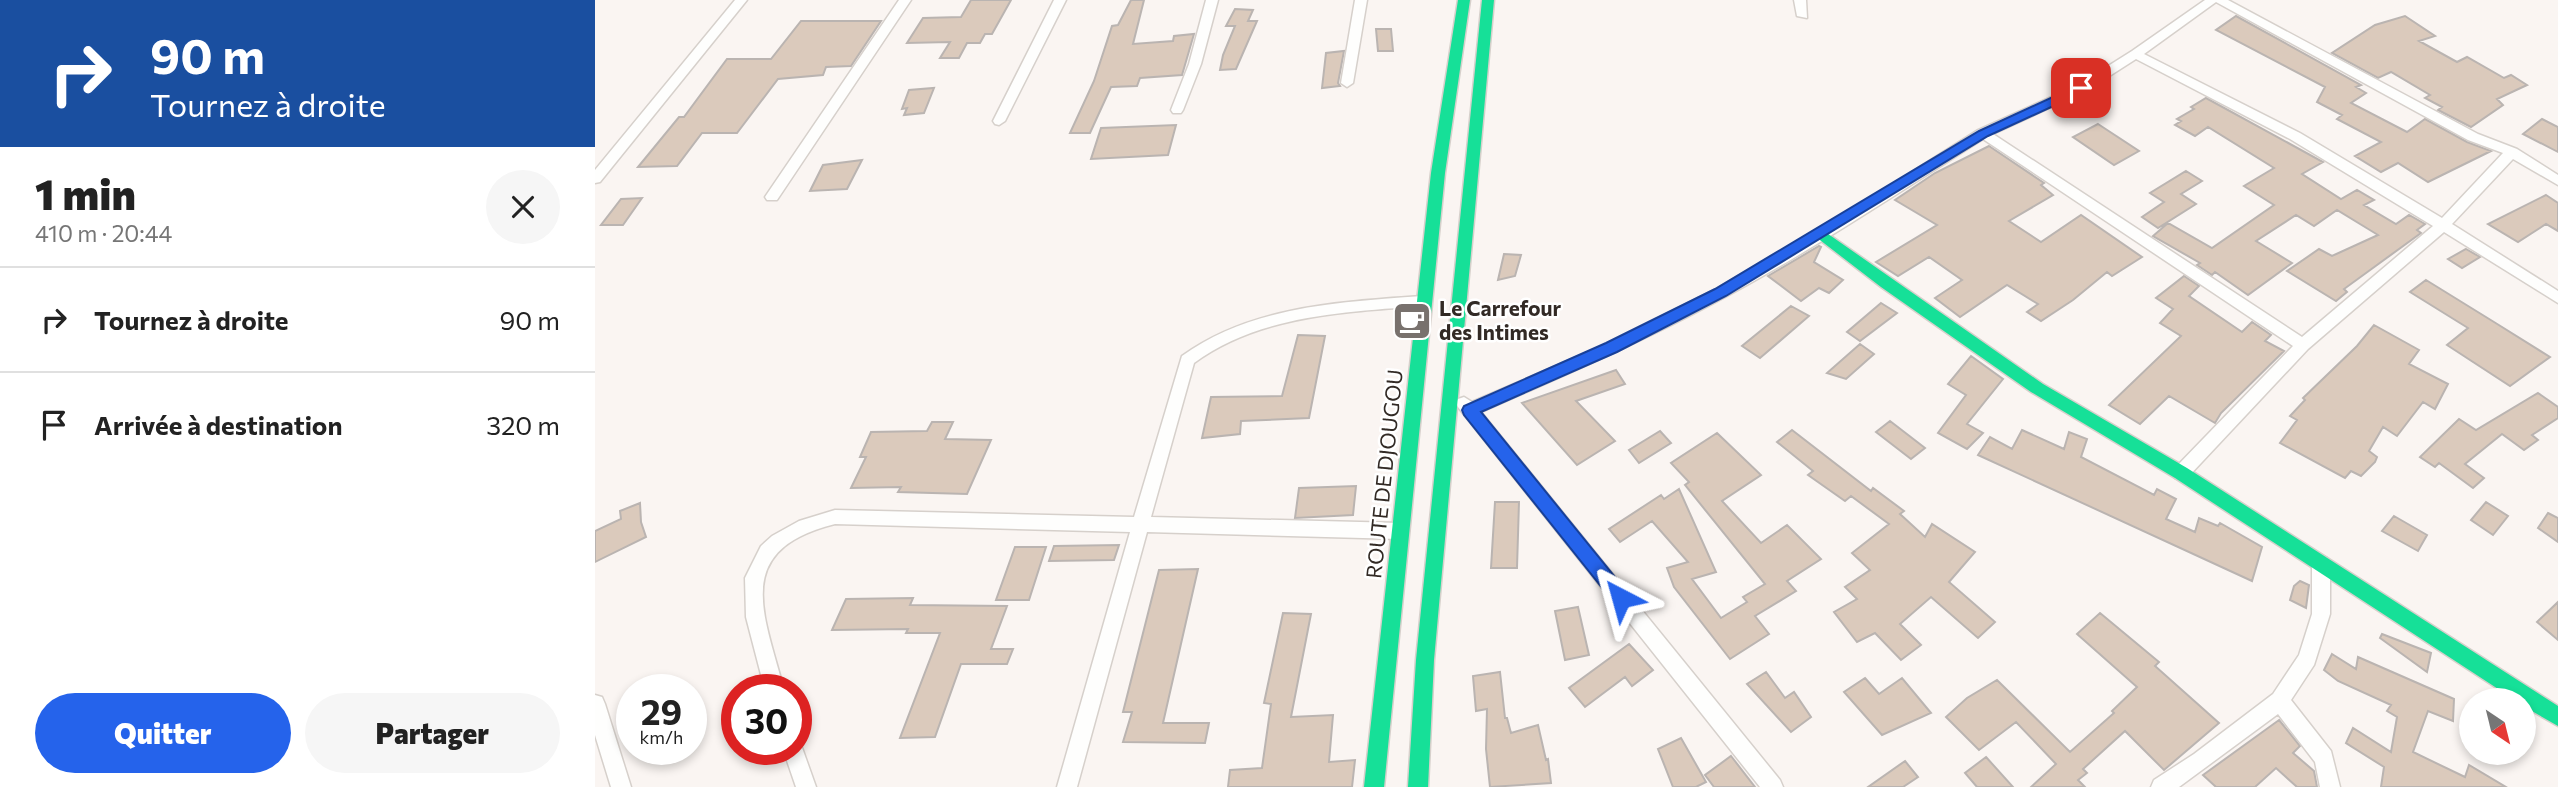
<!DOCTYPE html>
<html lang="fr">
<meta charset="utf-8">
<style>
body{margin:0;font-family:Commissioner,sans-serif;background:#f6f6f6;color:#222;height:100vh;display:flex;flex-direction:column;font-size:26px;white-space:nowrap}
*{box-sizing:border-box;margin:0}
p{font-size:23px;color:#767676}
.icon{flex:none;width:38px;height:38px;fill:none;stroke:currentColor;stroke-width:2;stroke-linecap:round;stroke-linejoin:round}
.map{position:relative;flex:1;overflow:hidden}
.panel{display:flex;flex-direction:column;background:#fff;width:595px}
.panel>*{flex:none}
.banner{background:#1a4fa0;color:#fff;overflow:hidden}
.needle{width:46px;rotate:145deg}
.fabs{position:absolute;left:1864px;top:688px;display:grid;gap:14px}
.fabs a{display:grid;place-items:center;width:77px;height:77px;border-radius:50%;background:#fff;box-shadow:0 4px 10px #0003;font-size:35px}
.speed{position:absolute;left:21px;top:674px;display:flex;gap:14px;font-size:35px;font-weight:700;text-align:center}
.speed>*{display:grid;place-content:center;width:91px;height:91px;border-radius:50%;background:#fff;box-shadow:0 4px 10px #0003;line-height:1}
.speed small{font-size:18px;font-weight:400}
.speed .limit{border:10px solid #d22;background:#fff;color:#111}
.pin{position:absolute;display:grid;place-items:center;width:60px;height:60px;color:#fff;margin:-30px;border-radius:14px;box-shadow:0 4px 10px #0006}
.me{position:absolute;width:77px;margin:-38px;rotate:321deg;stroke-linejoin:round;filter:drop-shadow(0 0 5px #0008)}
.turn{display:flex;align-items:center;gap:24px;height:147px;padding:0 35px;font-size:32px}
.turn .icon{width:91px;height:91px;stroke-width:2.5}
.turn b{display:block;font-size:49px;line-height:60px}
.round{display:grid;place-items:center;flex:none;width:74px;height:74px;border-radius:37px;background:#f6f6f6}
.head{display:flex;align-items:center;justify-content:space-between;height:119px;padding:0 35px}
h1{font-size:42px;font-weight:800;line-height:52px}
.button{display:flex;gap:14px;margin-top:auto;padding:14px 35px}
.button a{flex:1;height:80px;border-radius:42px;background:#2563eb;color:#fff;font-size:28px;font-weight:800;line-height:80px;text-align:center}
.button a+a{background:#f6f6f6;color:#222}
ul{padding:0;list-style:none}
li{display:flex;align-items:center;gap:21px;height:105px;padding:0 35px;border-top:2px solid #e0e0e0}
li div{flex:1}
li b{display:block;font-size:26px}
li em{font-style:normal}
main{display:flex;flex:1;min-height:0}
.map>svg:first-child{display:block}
.building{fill:#dbcabc;stroke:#bab4b1;stroke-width:2}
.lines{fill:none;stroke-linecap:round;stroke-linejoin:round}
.street-casing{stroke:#d6d0cb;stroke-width:3}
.fast-casing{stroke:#d6d0cb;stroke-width:3}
.street{fill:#fefefd;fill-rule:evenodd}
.fast{fill:#16e098;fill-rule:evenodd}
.route{fill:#2563eb;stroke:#184099;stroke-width:2}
.labels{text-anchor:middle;stroke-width:5;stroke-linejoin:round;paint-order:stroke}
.poi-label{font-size:21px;font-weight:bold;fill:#322a25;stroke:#fff;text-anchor:start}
.street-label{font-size:21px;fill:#322a25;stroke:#fff}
</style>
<main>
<section class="panel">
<div class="banner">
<div class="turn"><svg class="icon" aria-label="right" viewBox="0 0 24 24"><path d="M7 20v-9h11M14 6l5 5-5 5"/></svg><div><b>90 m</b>Tournez à droite</div></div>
</div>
<div class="head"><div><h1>1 min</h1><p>410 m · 20:44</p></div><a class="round"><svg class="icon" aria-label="close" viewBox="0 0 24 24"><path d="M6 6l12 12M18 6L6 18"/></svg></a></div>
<ul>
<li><svg class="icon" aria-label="right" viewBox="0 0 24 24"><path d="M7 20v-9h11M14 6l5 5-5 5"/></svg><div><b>Tournez à droite</b></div><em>90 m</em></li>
<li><svg class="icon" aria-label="arrive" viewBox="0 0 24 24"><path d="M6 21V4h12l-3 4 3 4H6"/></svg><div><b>Arrivée à destination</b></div><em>320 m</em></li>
</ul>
<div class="button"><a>Quitter</a><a>Partager</a></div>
</section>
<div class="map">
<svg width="1963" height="787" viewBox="0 0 1963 787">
<rect width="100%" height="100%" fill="#faf5f2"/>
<path class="building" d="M376 0H416L397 34H390L385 43H372L364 58H345L355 42 312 43 328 18 366 17Z
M536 0H549L538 44 578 41 579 36 599 34 587 75 545 78 542 86 516 87 495 133H475L499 81 517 26 523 25Z
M640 9 658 10 653 21H662L641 69 625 70 628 55 640 26H631Z
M1641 16 1766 85 1761 87 1771 93 1756 103 1812 132 1830 119 1872 142 1896 151 1833 182 1803 163 1786 172 1760 156 1786 142 1742 119 1747 115 1722 102 1730 87 1621 30Z
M1810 16 1840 36 1824 41 1862 62 1872 57 1909 78 1916 75 1932 85 1902 99 1908 105 1876 127 1843 110 1847 107 1830 98 1835 95 1796 72 1783 78 1737 53 1780 25Z
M206 21H286L256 66 231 67 228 75 183 79 142 133H107L82 166 43 167 84 117H89L132 59H176Z
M781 29H796L798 51H783Z
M749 51 743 83 745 86 727 88 731 53Z
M339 88 329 113 309 115 312 108 307 109 314 90Z
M1611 98 1728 162 1707 174 1746 199 1762 190 1779 200 1769 205 1801 224 1814 215 1830 224 1822 230 1826 233 1749 289 1752 292 1741 301 1692 271 1724 249 1737 256 1783 235 1742 210 1719 226 1701 215 1661 241 1697 263 1653 295 1620 272 1617 275 1602 265 1605 263 1558 236 1573 223 1617 248 1679 205 1649 186 1679 168 1613 127 1600 136 1580 125 1586 121 1582 119 1599 109 1596 107Z
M1947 119 1963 127V152L1928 134Z
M1503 124 1544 151 1519 165 1478 137Z
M581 125 573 155 496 159 506 128Z
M1394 146 1449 183 1446 185 1458 195 1414 221 1446 242 1486 215 1547 257 1517 276 1512 272 1478 300 1446 321 1432 312 1443 304 1412 285 1365 317 1340 298 1367 280 1334 257 1303 276 1281 262 1342 225 1300 200 1340 173Z
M267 160 252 189 215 191 228 165Z
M1591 171 1607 181 1586 194 1601 204 1563 228 1547 217 1569 202 1555 193Z
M1951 195 1963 203V231L1951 224 1923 242 1893 224Z
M47 198 28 225H6L26 199Z
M1224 246 1226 247 1219 262 1248 280 1234 293 1224 288 1206 301 1173 276Z
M1871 249 1885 257 1867 268 1853 259Z
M909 254 926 255 920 276 903 280Z
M1589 276 1604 286 1594 296 1647 332 1657 322 1676 335 1670 341 1689 351 1626 413 1620 423 1574 396 1545 424 1514 405 1586 336 1565 323 1578 309 1561 298Z
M1831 280 1899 322 1955 357 1915 386 1852 345 1873 328 1815 292Z
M1286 303 1302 313 1265 341 1252 332Z
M1196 306 1214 316 1165 358 1147 346Z
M1779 325 1824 350 1814 364 1853 384 1840 409 1828 402 1802 436 1788 427 1774 451 1782 457 1780 462 1766 476 1756 471 1750 478 1685 443 1702 420 1695 416 1710 400 1708 398 1762 346Z
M703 335 730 336 714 418 646 421 645 434 607 438 616 397 687 396Z
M1265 344 1279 354 1251 379 1232 373Z
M1376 356 1408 379 1372 424 1388 433 1372 449 1343 433 1371 395 1353 384Z
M1021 370 1030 384 981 401 1020 441 982 465 927 403Z
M1943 393 1963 407V418L1937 435 1943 440 1929 450 1907 434 1870 464 1889 478 1878 488 1844 463 1840 467 1825 457 1864 419 1881 430Z
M1295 421 1330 448 1316 459 1281 432Z
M337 422H358L350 439 396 440 372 494 303 492 306 487 256 488 271 457H265L276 432 332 431Z
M1197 430 1276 491 1278 488 1309 511 1305 514 1330 537 1337 524 1380 552 1354 582 1400 622 1383 638 1336 597 1305 624 1326 645 1306 660 1280 633 1262 642 1239 612 1262 599 1250 587 1275 570 1257 553 1294 524 1256 496 1250 501 1213 475 1218 471 1182 442Z
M1427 430 1469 449 1474 432 1492 439 1486 457 1559 495 1562 489 1581 499 1571 519 1600 532 1604 518 1623 526 1625 523 1667 547 1657 581 1383 455 1395 437 1417 449Z
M1065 431 1076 443 1044 463 1034 450Z
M1122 433 1166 475 1127 501 1166 543 1192 525 1226 559 1192 581 1201 591 1160 616 1174 634 1135 659 1079 587 1072 568 1093 562 1057 521 1025 542 1014 529 1066 495 1069 499 1084 489 1121 572 1097 579 1126 618 1152 602 1148 597 1170 584 1090 485 1094 482 1076 463Z
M761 486 758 515 700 518 704 488Z
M900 502H924L922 568H896Z
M1891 502 1913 516 1898 535 1876 520Z
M45 503 46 522 51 537 0 562V531L26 519 25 511Z
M1953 513 1963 518V542L1943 528Z
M1799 516 1832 535 1823 551 1787 531Z
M524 545 519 560 454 561 459 546Z
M420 547H451L434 600H401Z
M603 569 568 723H614L610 743 528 742 537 712H528L564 570Z
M1705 581 1714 585 1711 608 1695 600 1699 586Z
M318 598 315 605 412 606 396 649H418L412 664H366L340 737 305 738 345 633H311L313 629 237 630 251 599Z
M1963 602V640L1942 622Z
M983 607 994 655 970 660 960 611Z
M688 613 716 614 696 717 738 715 734 762 760 760 757 787H633L635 770 667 768 676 704 669 703Z
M1505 613 1564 662 1560 666 1624 723 1569 770 1530 731 1488 769 1492 773 1483 780 1490 787H1436L1461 764 1421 722 1384 750 1351 717 1372 698 1402 680 1475 752 1519 713 1517 711 1542 687 1482 634Z
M1787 634 1836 653 1832 672 1785 638Z
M1034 644 1058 670 1037 686 1030 677 990 707 974 688Z
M1737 654 1761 669 1763 657 1859 699 1858 721 1833 711 1818 752 1870 777 1874 765 1911 787H1786L1789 767 1751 743 1758 728 1796 752 1802 717 1792 711 1796 705 1743 681 1729 670Z
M905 672 910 718H912L916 733 943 725 951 760 953 759 956 783 895 787 891 749 892 709 881 711 878 676Z
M1171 672 1190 698 1199 692 1216 717 1196 732 1152 684Z
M1270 678 1284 694 1307 678 1336 713 1287 735 1249 692Z
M1684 720 1705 746 1698 753 1719 771 1722 787H1702L1681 768 1660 787H1621L1608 775Z
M1086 738 1111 782 1101 787H1078L1063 749Z
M1136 756 1160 787H1119L1110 775Z
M1391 757 1418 787H1382L1370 773Z
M1310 761 1323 777 1308 787H1273Z"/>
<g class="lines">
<g class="street-casing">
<path id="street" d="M140 0H152L5 182 0 183V170Z
M304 0H316L182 200H172L170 197 172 194Z
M459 0H471L410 121 404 125 400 124 398 121Z
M611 0H623L606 64 588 110 586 113H578L576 110 594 64Z
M760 0H772L758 83 752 87 746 83Z
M1199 0H1211L1212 18 1202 16Z
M1610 0H1633L1883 134 1922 149 1963 175V185L1918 159 1857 224 1963 291V303L1849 232 1713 349 1592 478 1586 480 1580 478 1578 473 1580 468 1698 346 1388 139C1303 193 1219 249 1130 297 1051 340 968 376 886 412L1185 780 1188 787H1165L863 407 861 403 863 399 869 397 877 402 1012 344 1121 289 1263 206 1383 130 1483 85 1537 51ZM1621 2 1873 140 1908 153 1847 218 1705 133 1549 54ZM1541 59 1695 139 1838 226 1707 337 1398 134 1491 91Z
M828 296 835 301 828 306C750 312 664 315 599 363L556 517 805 523 811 526 814 531 811 536 805 539 552 532 482 787H462L535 532 240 524C136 550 169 613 189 690H170L151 617 150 578 166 546 177 536 204 521 240 510 539 517 587 356C656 306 745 302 828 296Z
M1726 556 1732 558 1735 564V614L1719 665 1696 700 1736 751 1745 787H1725L1720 762 1683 714 1584 787H1556L1559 780 1599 754 1678 694 1704 655 1717 614V564L1720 558Z
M0 695 7 697 10 704 36 787H16L0 735Z
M201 741 205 742 221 787H201L188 749H201Z"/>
</g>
<g class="fast-casing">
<path id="fast" d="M863 0H875L850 173 789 787H769L836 173Z
M887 0H899L839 660 833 787H813L821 660Z
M1226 229 1448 384 1592 468 1963 706V726L1928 706V700H1920L1580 478 1436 392 1286 287 1221 237 1219 234 1221 231Z"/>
</g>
<use href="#street" class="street"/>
<use href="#fast" class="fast"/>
</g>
<path class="route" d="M1486 84 1491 85V91L1393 136 1131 296 1022 352 886 412 1033 593 1036 598 1033 604 1026 607 1020 604 869 415 867 410 869 406 1011 343 1120 289 1384 131Z"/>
<defs>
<g id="cafe-square" transform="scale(2.0125)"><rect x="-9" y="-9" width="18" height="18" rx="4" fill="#78716d" stroke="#fff"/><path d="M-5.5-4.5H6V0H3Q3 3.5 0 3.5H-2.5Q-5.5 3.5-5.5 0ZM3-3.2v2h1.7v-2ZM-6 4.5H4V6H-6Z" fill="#fff"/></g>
</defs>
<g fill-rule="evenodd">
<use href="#cafe-square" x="817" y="321"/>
</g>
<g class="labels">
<g class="poi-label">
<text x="844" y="316">Le Carrefour<tspan x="844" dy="24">des Intimes</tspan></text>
</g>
<g class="street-label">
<text transform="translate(790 474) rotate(-84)" y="7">ROUTE DE DJOUGOU</text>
</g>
</g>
</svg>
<div class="fabs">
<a><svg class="needle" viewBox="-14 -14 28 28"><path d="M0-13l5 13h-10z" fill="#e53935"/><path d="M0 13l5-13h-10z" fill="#767676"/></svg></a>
</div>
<div class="speed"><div>29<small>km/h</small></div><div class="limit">30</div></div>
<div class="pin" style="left:1486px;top:88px;background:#d93025"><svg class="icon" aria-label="arrive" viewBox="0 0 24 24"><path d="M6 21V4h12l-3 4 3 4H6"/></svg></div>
<svg class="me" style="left:1026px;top:598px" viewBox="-20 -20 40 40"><path d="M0-17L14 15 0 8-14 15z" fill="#2563eb" stroke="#fff" stroke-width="4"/></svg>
</div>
</main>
